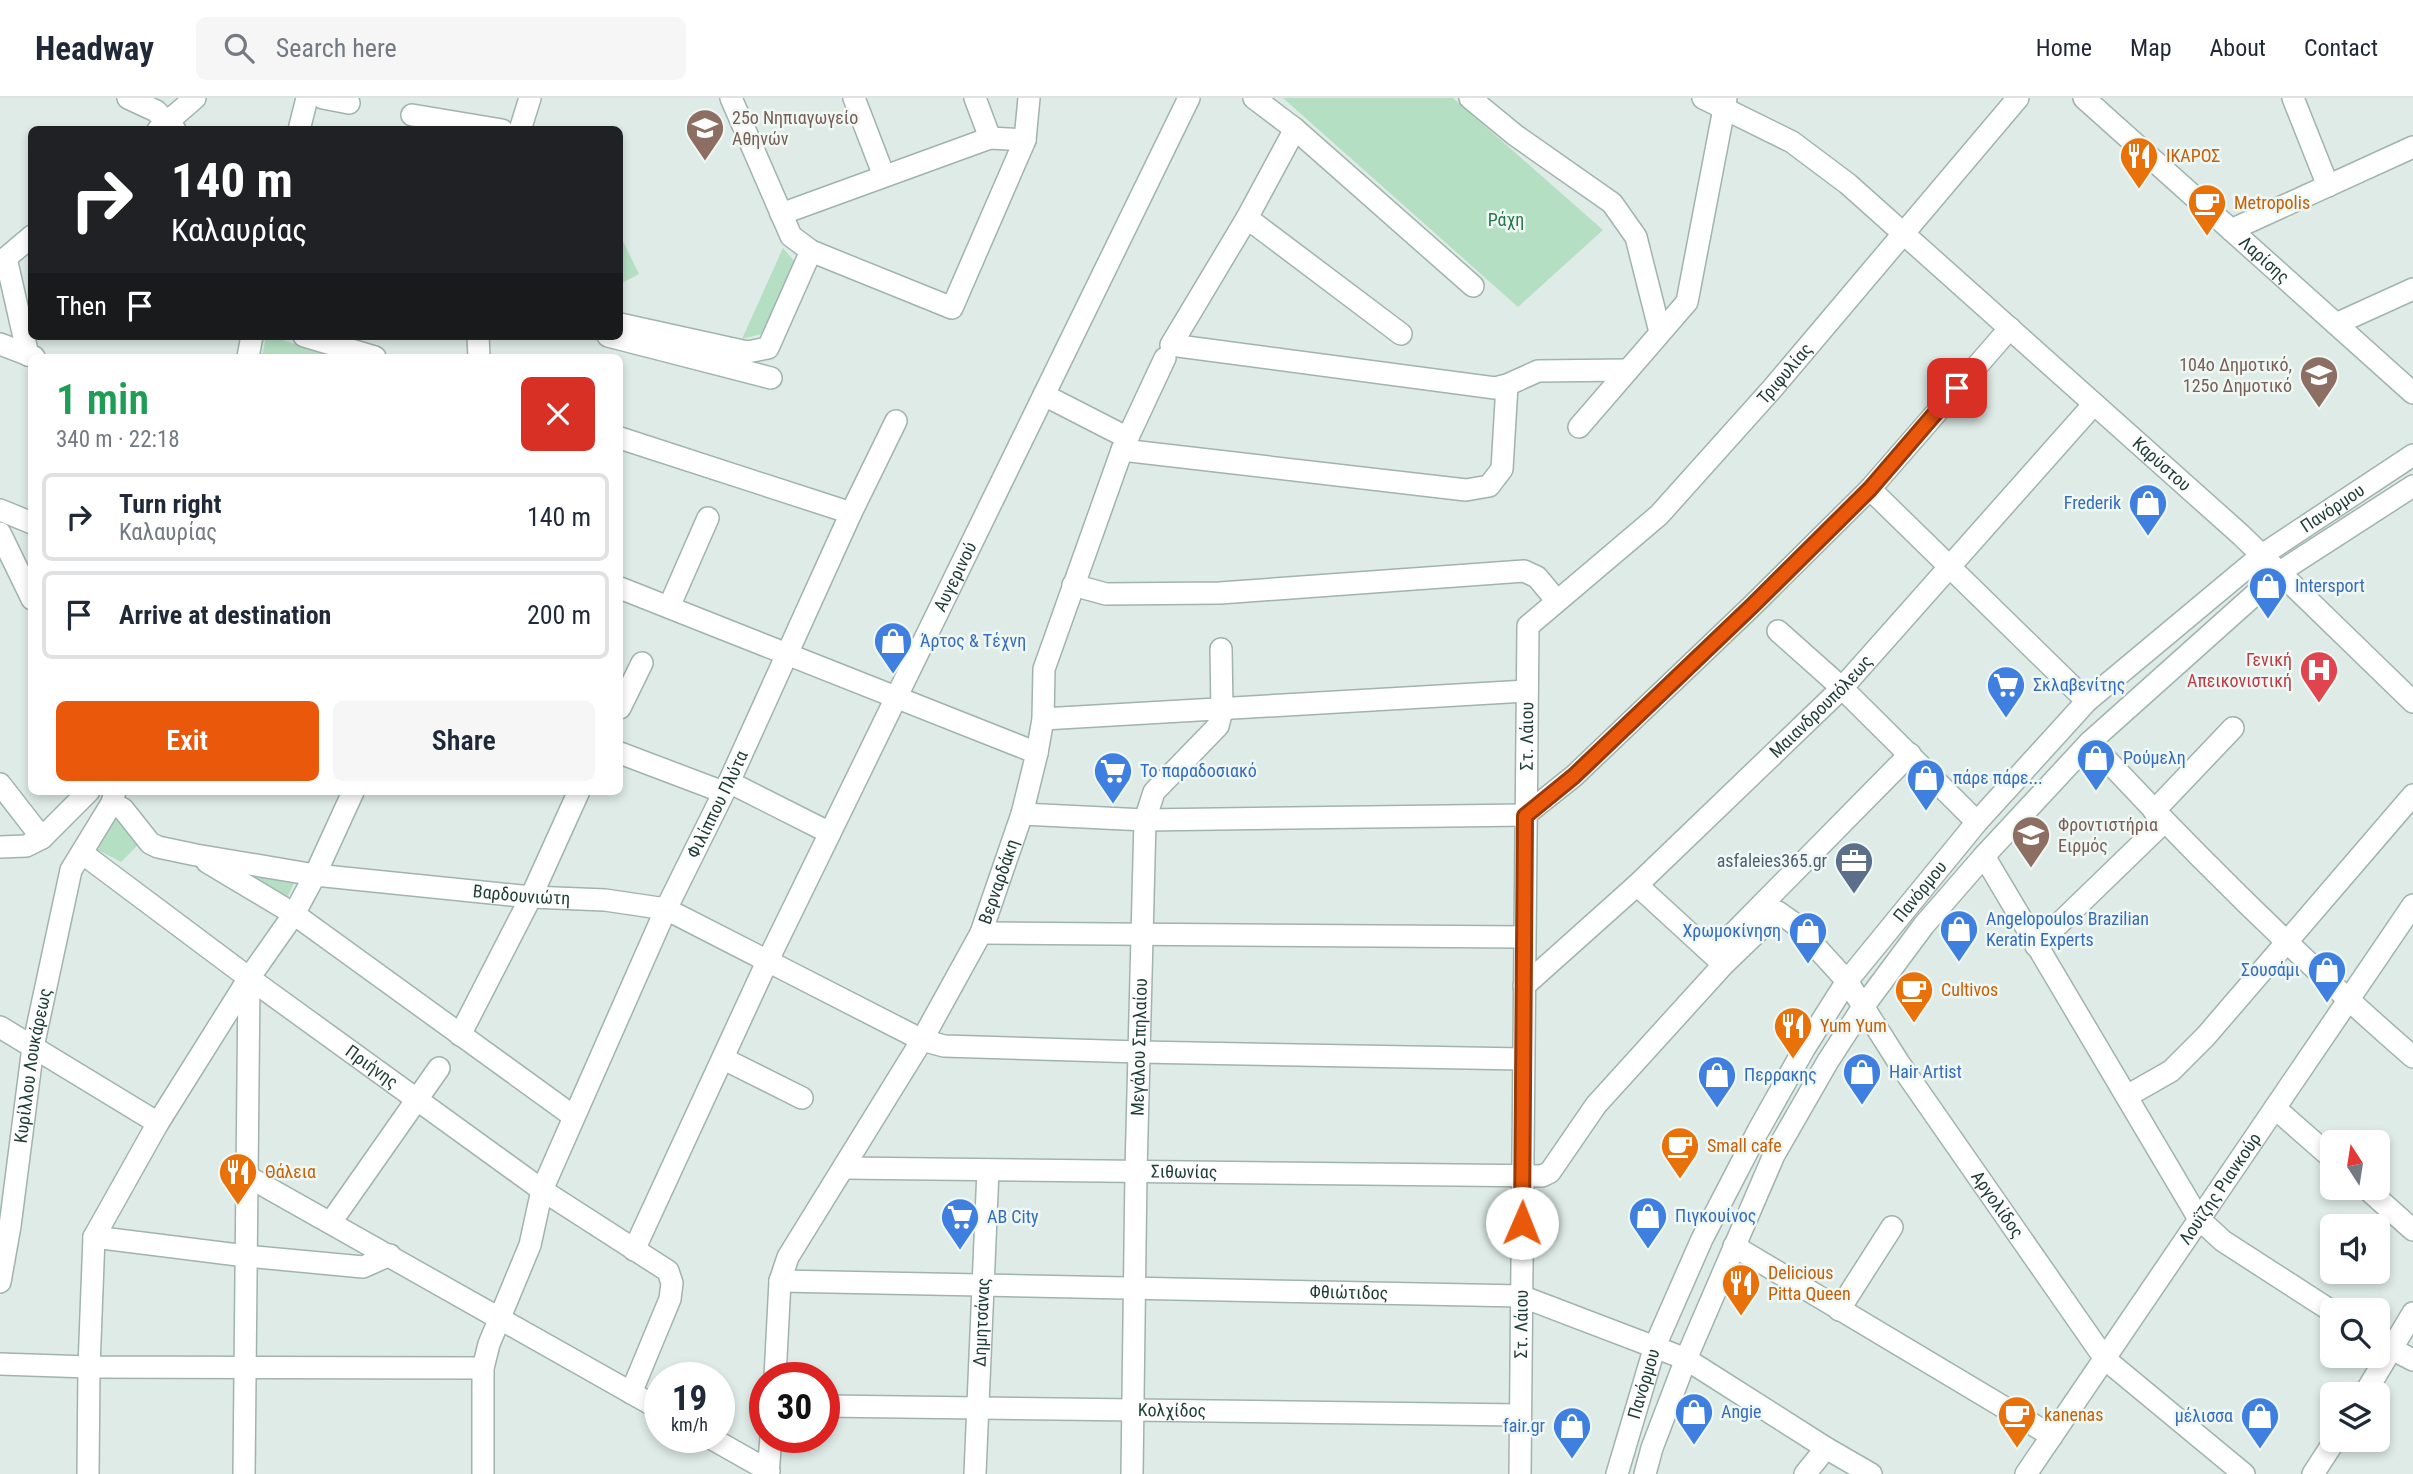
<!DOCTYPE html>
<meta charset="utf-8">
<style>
body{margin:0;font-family:"Roboto Condensed",sans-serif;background:#f6f6f7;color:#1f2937;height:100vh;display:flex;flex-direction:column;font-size:26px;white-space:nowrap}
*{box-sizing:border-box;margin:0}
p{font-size:23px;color:#747a83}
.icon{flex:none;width:38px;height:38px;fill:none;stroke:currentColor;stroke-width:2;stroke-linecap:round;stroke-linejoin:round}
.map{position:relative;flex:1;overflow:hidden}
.side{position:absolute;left:28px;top:256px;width:595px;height:441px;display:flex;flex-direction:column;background:#fff;border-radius:10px;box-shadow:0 4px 10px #0003}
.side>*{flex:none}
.hud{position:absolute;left:28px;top:28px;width:595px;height:214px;border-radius:10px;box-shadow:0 4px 10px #0003;background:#202124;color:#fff;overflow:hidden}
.needle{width:46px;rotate:348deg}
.fabs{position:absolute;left:2320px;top:1032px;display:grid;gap:14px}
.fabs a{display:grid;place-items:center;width:70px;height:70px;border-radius:10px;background:#fff;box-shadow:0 4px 10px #0003;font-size:35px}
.speed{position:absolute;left:644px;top:1264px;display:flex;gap:14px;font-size:35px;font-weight:700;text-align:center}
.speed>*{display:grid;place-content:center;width:91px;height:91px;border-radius:50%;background:#fff;box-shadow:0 4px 10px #0003;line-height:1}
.speed small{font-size:18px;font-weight:400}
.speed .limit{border:10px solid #d22;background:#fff;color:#111}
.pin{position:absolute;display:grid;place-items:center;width:60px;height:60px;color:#fff;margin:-30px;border-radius:14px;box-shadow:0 4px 10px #0006}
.me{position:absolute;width:77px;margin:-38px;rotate:1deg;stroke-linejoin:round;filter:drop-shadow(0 0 5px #0008)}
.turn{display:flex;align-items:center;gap:24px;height:147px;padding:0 28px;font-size:32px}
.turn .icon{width:91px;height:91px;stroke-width:2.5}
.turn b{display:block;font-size:49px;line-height:60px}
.then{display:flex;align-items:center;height:66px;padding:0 28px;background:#0003;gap:14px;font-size:26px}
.round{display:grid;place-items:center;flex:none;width:74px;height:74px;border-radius:10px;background:#f6f6f7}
.head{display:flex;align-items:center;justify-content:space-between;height:119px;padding:0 28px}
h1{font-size:42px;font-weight:600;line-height:52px;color:#1e9e55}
.primary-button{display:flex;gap:14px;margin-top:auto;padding:14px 28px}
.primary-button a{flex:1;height:80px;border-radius:10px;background:#ea580c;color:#fff;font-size:28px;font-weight:600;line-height:80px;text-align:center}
.primary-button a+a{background:#f6f6f7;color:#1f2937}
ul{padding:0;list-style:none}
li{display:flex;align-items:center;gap:21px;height:88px;margin:0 14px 10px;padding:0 14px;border:4px solid #e0e1e3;border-radius:10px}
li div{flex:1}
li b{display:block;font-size:26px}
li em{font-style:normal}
header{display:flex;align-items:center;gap:42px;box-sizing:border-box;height:98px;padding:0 35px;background:#fff;border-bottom:2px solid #e0e1e3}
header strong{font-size:33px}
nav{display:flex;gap:38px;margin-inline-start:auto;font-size:24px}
.search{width:490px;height:63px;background:#f6f6f7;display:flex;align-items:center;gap:18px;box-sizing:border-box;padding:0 24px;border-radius:10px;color:#747a83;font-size:26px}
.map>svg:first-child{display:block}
.green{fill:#b5dfc3}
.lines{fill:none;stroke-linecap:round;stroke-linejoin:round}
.minor-casing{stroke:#a1b3ae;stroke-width:24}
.minor{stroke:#fff;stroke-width:21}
.route-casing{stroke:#983908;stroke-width:18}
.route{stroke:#ea580c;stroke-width:12}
.labels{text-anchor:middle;stroke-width:5;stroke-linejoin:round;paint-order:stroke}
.education-label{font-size:18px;fill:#785e54;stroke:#eff8f4;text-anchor:start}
.food-label{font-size:18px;fill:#c56008;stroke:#eff8f4;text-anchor:start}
.park-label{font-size:18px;fill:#25774a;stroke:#eff8f4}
.street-label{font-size:18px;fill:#1e3d36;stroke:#eff8f4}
.shop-label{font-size:18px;fill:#366cbe;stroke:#eff8f4;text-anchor:start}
.health-label{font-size:18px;fill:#be3a42;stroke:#eff8f4;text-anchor:end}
.service-label{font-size:18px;fill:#4e5e75;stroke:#eff8f4;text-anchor:end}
</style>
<header>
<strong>Headway</strong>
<div class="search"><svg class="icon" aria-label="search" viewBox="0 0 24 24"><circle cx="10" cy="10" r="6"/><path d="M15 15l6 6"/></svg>Search here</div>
<nav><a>Home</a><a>Map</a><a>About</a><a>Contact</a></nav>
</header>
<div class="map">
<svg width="2413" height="1376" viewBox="0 0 2413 1376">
<rect width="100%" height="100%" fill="#deebe6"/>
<path class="green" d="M1283 0H1453L1603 132 1518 209Z
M620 137 639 176 620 186Z
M783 150 795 164 762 236 742 241Z
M266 238H270L335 259H262Z
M114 719 127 727 142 743 121 764 96 751Z
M237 770 296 781 286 802Z"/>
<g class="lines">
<g class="minor-casing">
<g id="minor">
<path d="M128 0 156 13 175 32"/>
<path d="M323 0 349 5"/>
<path d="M731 0 791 138 811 153 952 210 1025 42 1029 0"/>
<path d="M854 0 884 78"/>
<path d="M975 0 990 40"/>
<path d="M1254 0 1295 31 1473 188"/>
<path d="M1470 0 1515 37 1612 105 1636 139 1660 234"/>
<path id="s1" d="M1703 0 1792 44 1848 86 2241 437 2413 604"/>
<path id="s2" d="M2084 0 2413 295"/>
<path d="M2293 0 2328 88"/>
<path d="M412 17 502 32"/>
<path d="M1295 31 1247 120 1171 247 1495 290 1507 287 1538 273 1628 272"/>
<path d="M158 32 195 0"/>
<path d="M299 32 307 0"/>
<path d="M520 32 530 0"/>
<path d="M781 116 990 40 1025 42"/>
<path d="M1247 120 1401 236"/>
<path d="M2231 132 2413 49"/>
<path d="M6 160 28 257"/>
<path d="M0 165 32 138"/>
<path d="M620 226 747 254 768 250 811 153"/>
<path d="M2336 226 2413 191"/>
<path d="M304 238 375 259"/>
<path d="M478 238 479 259"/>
<path d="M608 238 771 280"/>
<path d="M0 246 34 259"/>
<path d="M248 259 252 238"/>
<path d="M1044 297 1128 340"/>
<path d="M1579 329 1687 204 1726 0"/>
<path d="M620 340 851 415"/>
<path d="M1122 352 1466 392 1489 388 1502 371 1507 287"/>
<path d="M1870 391 2087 603"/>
<path d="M0 412 32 425"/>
<path d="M0 435 32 501"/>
<path d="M1073 487 1106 496 1220 495 1524 473 1537 479 1557 503"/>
<path d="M620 490 1037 655"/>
<path d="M669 509 708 420"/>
<path d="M1778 533 1842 590 1977 724"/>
<path d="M620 610 642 565"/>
<path d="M1043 621 1527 593"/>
<path d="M2090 644C2192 754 2299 860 2413 959"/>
<path d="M620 655 723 694"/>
<path d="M729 684 830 735"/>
<path d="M0 686 42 740"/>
<path id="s3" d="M112 705 123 711 150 745 158 749 196 757 315 777 531 799 605 802 666 811 922 942 944 948 1139 954 1523 961"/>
<path d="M2154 713 2233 630"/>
<path d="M1022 716 1145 722 1525 717"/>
<path d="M1525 717 1574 678 1752 508 1870 391 2010 230"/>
<path d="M0 749 26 748 42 740 89 693"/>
<path id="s4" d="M82 755 249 880 542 1092 668 1173 672 1185 670 1201 631 1295"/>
<path d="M1984 758 2199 1121 2223 1143 2333 1214"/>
<path d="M207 764 294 816 573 1018"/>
<path d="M1637 787 1722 865"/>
<path d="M981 835 1524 839"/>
<path d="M2036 848 2164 724"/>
<path d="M1713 856 1910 656"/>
<path id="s5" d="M1524 888 1637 787 1842 590 2094 306"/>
<path d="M0 929 158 1025"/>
<path d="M460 937 531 799 579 693"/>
<path d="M724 961 802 1000"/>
<path d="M2127 998 2171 973 2206 938 2413 697"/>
<path d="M2275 1010 2333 1061"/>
<path id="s6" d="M844 1070 1542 1078 1550 1074 1596 1007 1724 866 1778 814 1795 826 1847 883 1899 965 2105 1261 2244 1376"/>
<path d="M247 1078 660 1311"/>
<path d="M2366 1090 2413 1132"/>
<path d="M331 1124 439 970"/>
<path d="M94 1139 246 1158 363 1169 390 1157"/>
<path d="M1734 1148 2052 1338"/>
<path id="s7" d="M634 1152 767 864 1189 0"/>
<path id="s8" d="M780 1183 1521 1198 1686 1261 1826 1350 1871 1376"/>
<path id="s9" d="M0 1184 10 1128 33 949 71 772 112 705 115 693"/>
<path d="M1839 1212 1892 1129"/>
<path d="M2378 1244 2413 1262"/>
<path d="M0 1266 89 1269 483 1270"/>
<path id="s10" d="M775 1279 780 1183 788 1159 922 942 981 835 1022 716 1037 655 1043 621 1044 571 1122 352 1165 260"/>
<path d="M2364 1297 2413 1215"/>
<path id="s11" d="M824 1308 1520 1317"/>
<path d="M709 1339 769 1373"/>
<path d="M88 1376 89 1269 94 1139 158 1025 249 880 294 816 315 777 353 694 351 693"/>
<path d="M244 1376 249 882"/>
<path id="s12" d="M483 1376V1270L489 1246 530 1147 542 1092 666 811 729 684 851 415 896 323"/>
<path d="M768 1376 771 1339"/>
<path id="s13" d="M975 1376 988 1072"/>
<path id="s14" d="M1132 1376 1136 1073 1145 722 1154 694 1218 628 1222 612 1221 551"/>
<path id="s15" d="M1520 1376 1528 528 1659 417 1772 291 2018 0"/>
<path id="s16" d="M1617 1376 1655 1248 1702 1141 1758 1033 1804 951 1847 883 1977 724 2087 603 2262 457 2413 357"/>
<path d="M1645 1376 1652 1350 1686 1261 1774 1057 1828 963 1863 909 1924 827 1984 758 2090 644 2280 474 2413 388"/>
<path d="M1805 1376 1826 1350"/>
<path id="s17" d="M2026 1376 2413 807"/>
<path d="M2313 1376 2335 1342"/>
</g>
</g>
<use href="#minor" class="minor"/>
</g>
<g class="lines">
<g class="route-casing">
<path id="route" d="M1522 1125 1525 718 1574 678 1752 508 1870 391 1957 290"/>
</g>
<use href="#route" class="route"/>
</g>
<defs>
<g id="school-pin" transform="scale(2.0125)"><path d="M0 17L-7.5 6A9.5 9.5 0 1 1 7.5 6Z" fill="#8d6e63" stroke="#eff8f4"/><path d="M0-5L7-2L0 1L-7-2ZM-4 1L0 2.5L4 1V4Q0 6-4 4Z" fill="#fff"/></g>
<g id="restaurant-pin" transform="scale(2.0125)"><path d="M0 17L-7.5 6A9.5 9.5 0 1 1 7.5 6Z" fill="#e8710a" stroke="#eff8f4"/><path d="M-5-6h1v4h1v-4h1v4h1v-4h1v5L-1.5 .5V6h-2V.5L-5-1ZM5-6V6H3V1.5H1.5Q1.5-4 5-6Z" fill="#fff"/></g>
<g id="cafe-pin" transform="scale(2.0125)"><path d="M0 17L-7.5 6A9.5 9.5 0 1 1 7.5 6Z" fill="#e8710a" stroke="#eff8f4"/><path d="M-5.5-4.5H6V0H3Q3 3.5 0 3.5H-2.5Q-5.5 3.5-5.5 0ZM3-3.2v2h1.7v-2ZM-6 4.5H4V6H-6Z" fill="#fff"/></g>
<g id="shop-pin" transform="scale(2.0125)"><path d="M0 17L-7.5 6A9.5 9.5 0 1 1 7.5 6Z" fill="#3f7fe0" stroke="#eff8f4"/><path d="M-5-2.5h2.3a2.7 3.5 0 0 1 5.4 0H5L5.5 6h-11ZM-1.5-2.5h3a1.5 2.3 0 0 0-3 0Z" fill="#fff"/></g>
<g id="hospital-pin" transform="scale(2.0125)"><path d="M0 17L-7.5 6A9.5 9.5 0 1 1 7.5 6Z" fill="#e0444e" stroke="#eff8f4"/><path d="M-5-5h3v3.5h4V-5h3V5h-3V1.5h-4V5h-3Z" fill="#fff"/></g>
<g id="supermarket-pin" transform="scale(2.0125)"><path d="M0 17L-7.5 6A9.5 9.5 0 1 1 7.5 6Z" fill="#3f7fe0" stroke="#eff8f4"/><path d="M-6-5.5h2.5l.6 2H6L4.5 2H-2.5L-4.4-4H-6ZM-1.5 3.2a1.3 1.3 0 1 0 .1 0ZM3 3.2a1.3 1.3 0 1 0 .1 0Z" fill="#fff"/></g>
<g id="office-pin" transform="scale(2.0125)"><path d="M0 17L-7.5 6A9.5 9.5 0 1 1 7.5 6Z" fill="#5c6f8a" stroke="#eff8f4"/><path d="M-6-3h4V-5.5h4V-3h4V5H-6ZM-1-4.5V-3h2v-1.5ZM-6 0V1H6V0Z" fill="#fff"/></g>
</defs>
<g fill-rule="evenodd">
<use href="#school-pin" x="705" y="30"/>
<use href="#restaurant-pin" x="2139" y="58"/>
<use href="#cafe-pin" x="2207" y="105"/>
<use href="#school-pin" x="2319" y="277"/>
<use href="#shop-pin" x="2148" y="405"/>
<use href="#shop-pin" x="2268" y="488"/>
<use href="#shop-pin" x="893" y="543"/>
<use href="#hospital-pin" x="2319" y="572"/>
<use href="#supermarket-pin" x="2006" y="587"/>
<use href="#shop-pin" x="2096" y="660"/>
<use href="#supermarket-pin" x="1113" y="673"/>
<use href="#shop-pin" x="1926" y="680"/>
<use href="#school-pin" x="2031" y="737"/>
<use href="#office-pin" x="1854" y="763"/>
<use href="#shop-pin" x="1959" y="831"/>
<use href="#shop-pin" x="1808" y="833"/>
<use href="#shop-pin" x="2327" y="872"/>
<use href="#cafe-pin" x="1914" y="892"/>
<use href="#restaurant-pin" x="1793" y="928"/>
<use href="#shop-pin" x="1862" y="974"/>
<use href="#shop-pin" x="1717" y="977"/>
<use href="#cafe-pin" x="1680" y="1048"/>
<use href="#restaurant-pin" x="238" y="1074"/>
<use href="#shop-pin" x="1648" y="1118"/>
<use href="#supermarket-pin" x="960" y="1119"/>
<use href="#restaurant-pin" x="1741" y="1185"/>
<use href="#shop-pin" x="1694" y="1314"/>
<use href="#cafe-pin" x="2017" y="1317"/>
<use href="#shop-pin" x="2260" y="1318"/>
<use href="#shop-pin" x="1572" y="1328"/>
</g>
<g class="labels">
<g class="education-label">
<text x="732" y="26">25ο Νηπιαγωγείο<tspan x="732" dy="21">Αθηνών</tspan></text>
<text x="2292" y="273" text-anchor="end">104ο Δημοτικό,<tspan x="2292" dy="21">125ο Δημοτικό</tspan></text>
<text x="2058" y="733">Φροντιστήρια<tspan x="2058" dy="21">Ειρμός</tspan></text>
</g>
<g class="food-label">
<text x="2166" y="64">ΙΚΑΡΟΣ</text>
<text x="2234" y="111">Metropolis</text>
<text x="1941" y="898">Cultivos</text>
<text x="1820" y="934">Yum Yum</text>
<text x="1707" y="1054">Small cafe</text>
<text x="265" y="1080">Θάλεια</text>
<text x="1768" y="1181">Delicious<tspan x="1768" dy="21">Pitta Queen</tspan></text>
<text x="2044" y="1323">kanenas</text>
</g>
<g class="park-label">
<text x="1506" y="128">Ράχη</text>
</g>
<g class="street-label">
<text dy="6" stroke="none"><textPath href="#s2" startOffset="242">Λαρίσης</textPath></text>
<text dy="6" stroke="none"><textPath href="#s15" startOffset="1209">Τριφυλίας</textPath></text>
<text dy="6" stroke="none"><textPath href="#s1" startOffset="590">Καρύστου</textPath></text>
<text dy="6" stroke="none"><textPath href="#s16" startOffset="1228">Πανόρμου</textPath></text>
<text dy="6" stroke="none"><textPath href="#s7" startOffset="746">Αυγερινού</textPath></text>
<text dy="6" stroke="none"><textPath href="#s5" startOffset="408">Μαιανδρουπόλεως</textPath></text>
<text dy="6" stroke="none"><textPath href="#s15" startOffset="738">Στ. Λάιου</textPath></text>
<text dy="6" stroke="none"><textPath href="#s12" startOffset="718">Φιλίππου Πλύτα</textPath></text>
<text dy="6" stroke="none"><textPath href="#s10" startOffset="553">Βερναρδάκη</textPath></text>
<text dy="6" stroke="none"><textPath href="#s16" startOffset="662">Πανόρμου</textPath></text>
<text dy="6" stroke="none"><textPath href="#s3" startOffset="432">Βαρδουνιώτη</textPath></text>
<text dy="6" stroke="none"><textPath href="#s14" startOffset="427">Μεγάλου Σπηλαίου</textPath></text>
<text dy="6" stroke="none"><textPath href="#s9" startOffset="219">Κυρίλλου Λουκάρεως</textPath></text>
<text dy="6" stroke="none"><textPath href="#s4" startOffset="360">Πριήνης</textPath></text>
<text dy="6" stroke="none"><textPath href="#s6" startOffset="340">Σιθωνίας</textPath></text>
<text dy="6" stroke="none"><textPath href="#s17" startOffset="345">Λουΐζης Ριανκούρ</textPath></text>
<text dy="6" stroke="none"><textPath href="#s6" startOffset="1421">Αργολίδος</textPath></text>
<text dy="6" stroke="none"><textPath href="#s8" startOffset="569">Φθιώτιδος</textPath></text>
<text dy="6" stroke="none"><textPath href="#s13" startOffset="152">Δημητσάνας</textPath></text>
<text dy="6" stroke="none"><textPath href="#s15" startOffset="150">Στ. Λάιου</textPath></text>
<text dy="6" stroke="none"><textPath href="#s16" startOffset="94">Πανόρμου</textPath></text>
<text dy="6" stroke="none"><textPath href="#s11" startOffset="348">Κολχίδος</textPath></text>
</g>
<g class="shop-label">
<text x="2121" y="411" text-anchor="end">Frederik</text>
<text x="2295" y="494">Intersport</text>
<text x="920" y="549">Άρτος &amp; Τέχνη</text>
<text x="2033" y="593">Σκλαβενίτης</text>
<text x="2123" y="666">Ρούμελη</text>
<text x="1140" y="679">Το παραδοσιακό</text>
<text x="1953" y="686">πάρε πάρε...</text>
<text x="1986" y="827">Angelopoulos Brazilian<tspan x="1986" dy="21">Keratin Experts</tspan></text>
<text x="1781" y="839" text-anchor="end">Χρωμοκίνηση</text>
<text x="2300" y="878" text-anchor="end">Σουσάμι</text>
<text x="1889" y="980">Hair Artist</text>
<text x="1744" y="983">Περρακης</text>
<text x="1675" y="1124">Πιγκουίνος</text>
<text x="987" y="1125">ΑΒ City</text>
<text x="1721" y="1320">Angie</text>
<text x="2233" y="1324" text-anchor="end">μέλισσα</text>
<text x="1545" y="1334" text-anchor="end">fair.gr</text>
</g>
<g class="health-label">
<text x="2292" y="568">Γενική<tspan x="2292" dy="21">Απεικονιστική</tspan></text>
</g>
<g class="service-label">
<text x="1827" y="769">asfaleies365.gr</text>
</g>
</g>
</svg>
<div class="fabs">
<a><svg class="needle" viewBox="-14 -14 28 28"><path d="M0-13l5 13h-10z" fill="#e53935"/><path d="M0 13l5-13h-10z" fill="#747a83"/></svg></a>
<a><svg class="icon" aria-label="sound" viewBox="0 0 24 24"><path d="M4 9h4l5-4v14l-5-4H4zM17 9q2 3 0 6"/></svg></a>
<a><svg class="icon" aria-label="search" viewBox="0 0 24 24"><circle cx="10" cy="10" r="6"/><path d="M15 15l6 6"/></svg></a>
<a><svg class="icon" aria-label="layers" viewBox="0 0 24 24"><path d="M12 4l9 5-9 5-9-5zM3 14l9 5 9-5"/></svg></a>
</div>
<div class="speed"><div>19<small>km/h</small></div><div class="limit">30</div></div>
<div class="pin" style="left:1957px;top:290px;background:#d93025"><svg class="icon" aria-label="arrive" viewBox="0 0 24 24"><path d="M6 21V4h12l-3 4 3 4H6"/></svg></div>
<svg class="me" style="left:1522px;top:1125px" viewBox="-20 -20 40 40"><circle r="19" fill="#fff"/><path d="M0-13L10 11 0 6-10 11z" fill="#ea580c"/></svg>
<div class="hud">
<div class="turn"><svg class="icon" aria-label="right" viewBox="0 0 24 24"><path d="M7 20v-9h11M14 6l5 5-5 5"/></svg><div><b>140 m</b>Καλαυρίας</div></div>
<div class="then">Then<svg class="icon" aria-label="arrive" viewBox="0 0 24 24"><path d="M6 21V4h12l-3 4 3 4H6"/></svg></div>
</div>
<section class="side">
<div class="head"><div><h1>1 min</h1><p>340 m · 22:18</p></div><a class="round" style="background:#d93025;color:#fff"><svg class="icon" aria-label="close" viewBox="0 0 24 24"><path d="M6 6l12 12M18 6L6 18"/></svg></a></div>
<ul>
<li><svg class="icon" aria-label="right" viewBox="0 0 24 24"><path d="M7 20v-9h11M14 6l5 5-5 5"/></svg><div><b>Turn right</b><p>Καλαυρίας</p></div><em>140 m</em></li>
<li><svg class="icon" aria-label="arrive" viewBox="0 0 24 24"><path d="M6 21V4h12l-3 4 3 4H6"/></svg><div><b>Arrive at destination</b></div><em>200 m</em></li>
</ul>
<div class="primary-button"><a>Exit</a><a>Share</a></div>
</section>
</div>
